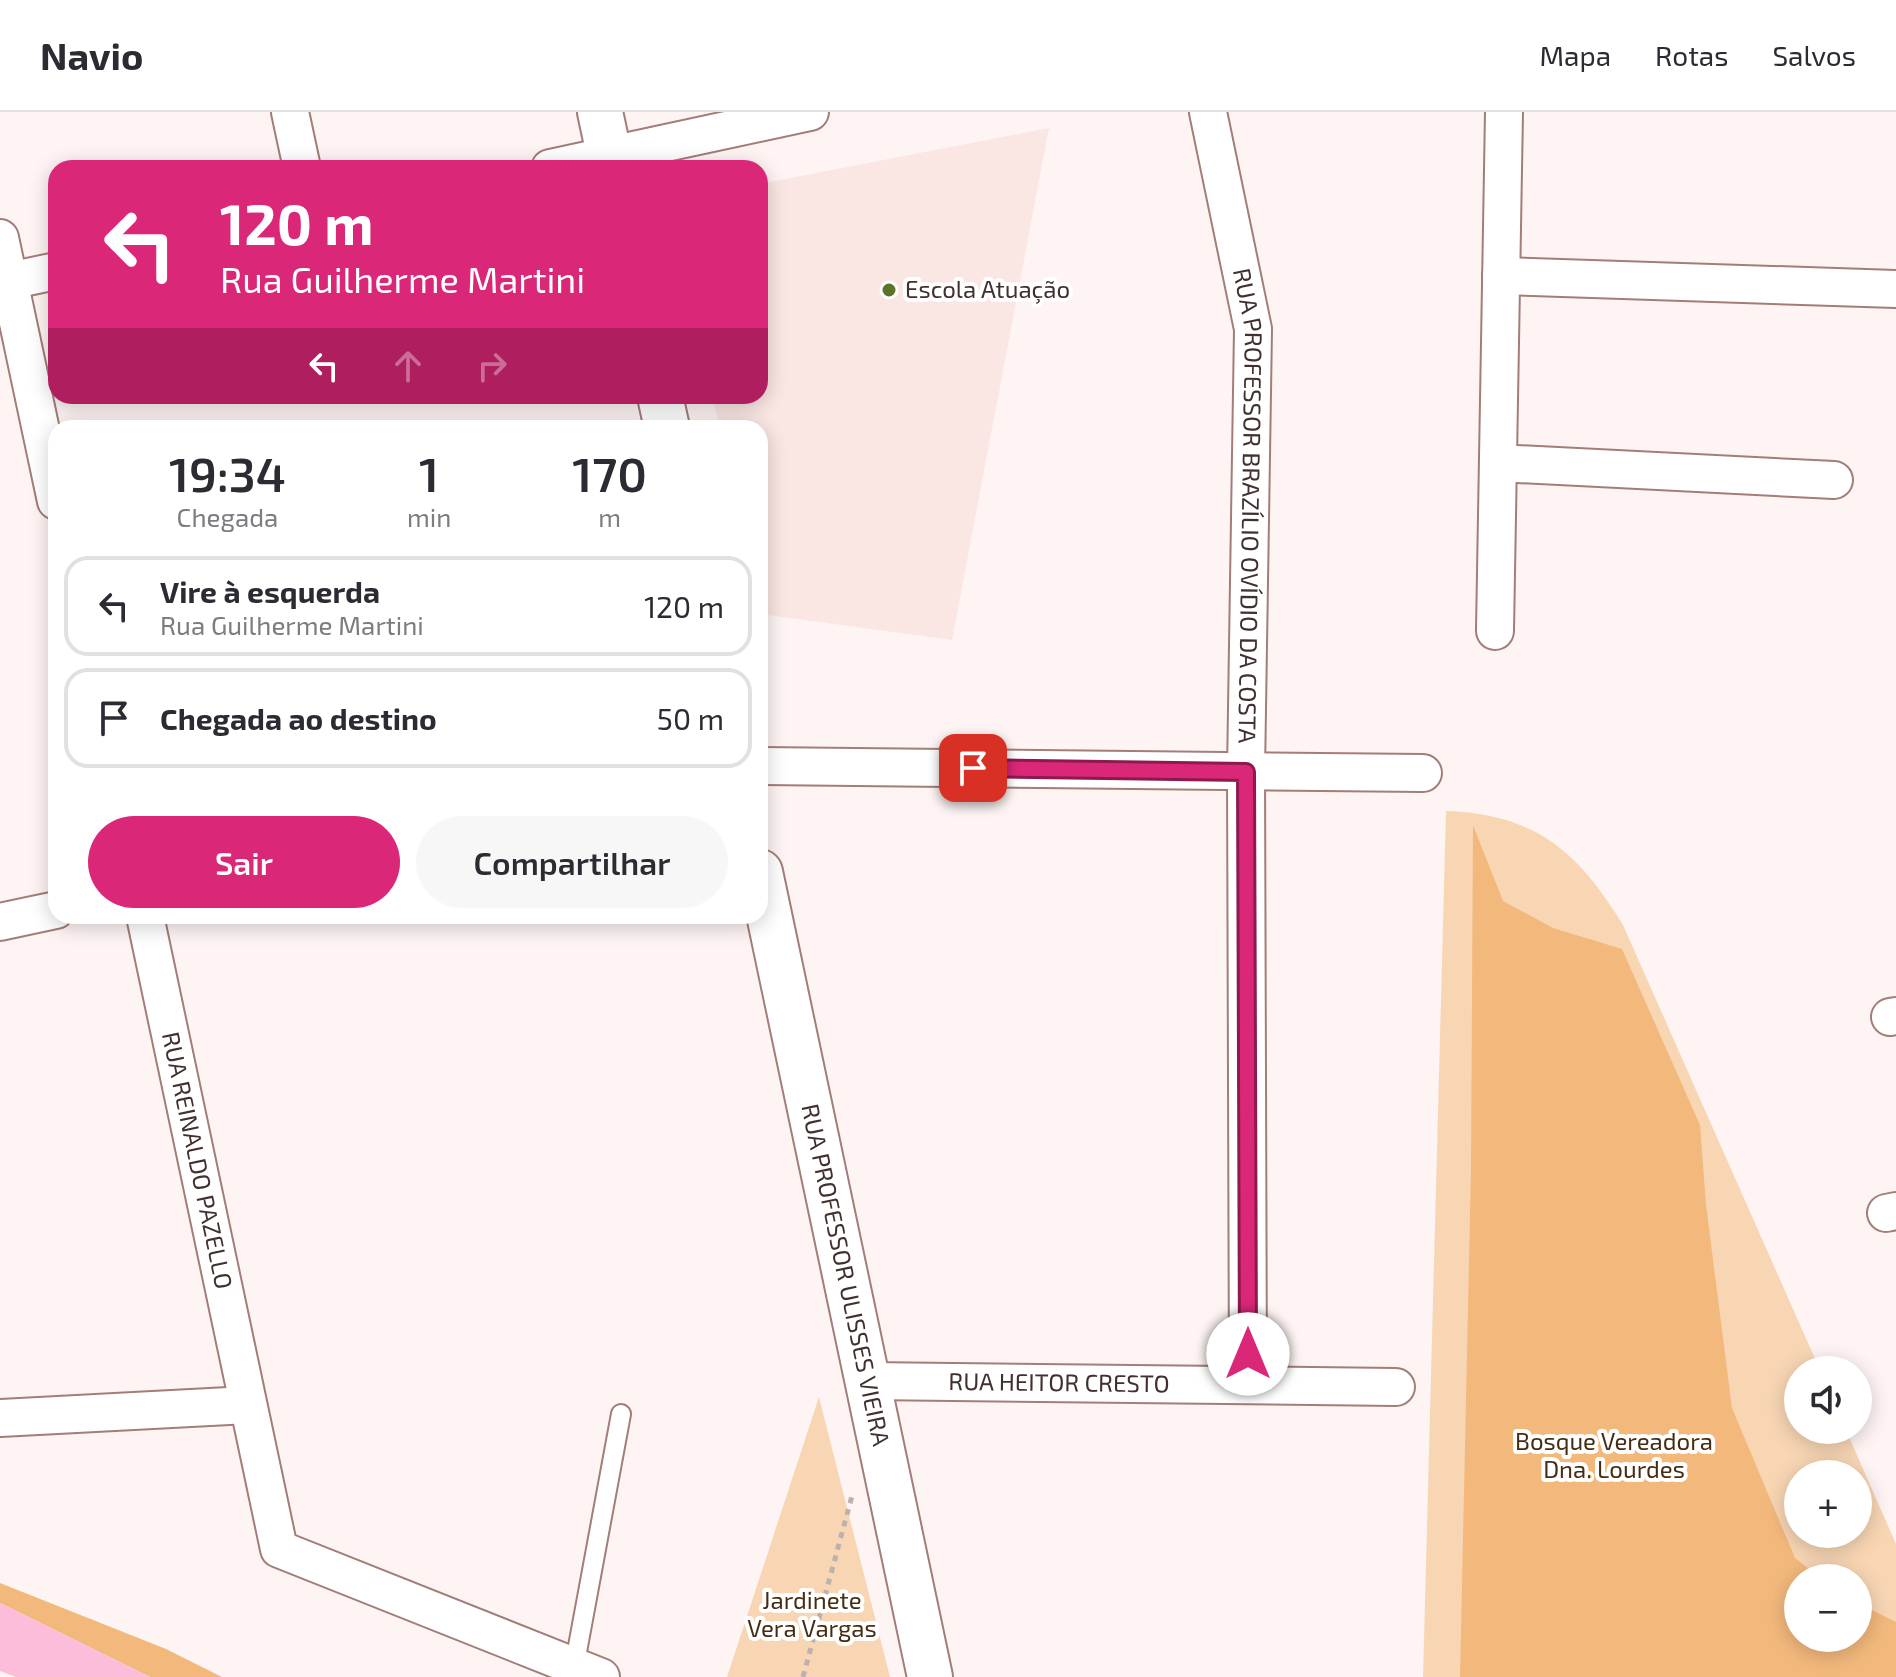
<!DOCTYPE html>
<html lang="pt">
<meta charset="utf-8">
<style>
body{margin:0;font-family:"Exo 2",sans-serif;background:#f7f7f7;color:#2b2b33;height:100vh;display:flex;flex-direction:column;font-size:30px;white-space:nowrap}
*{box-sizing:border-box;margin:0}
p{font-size:26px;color:#7c7c81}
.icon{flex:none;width:44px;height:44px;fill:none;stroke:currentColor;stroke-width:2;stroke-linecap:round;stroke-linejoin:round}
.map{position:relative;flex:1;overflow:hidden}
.drawer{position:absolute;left:48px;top:308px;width:720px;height:504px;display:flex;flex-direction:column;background:#fff;border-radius:24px;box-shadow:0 4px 20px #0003}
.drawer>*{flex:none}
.guide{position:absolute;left:48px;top:48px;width:720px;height:244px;border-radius:24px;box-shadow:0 4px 20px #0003;background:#db2777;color:#fff;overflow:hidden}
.buttons{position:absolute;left:1784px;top:1244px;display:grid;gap:16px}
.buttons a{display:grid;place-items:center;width:88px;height:88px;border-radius:50%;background:#fff;box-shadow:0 4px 20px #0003;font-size:40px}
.pin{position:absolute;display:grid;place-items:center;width:68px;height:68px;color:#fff;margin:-34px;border-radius:16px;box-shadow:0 4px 12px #0006}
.me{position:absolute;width:88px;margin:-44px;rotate:0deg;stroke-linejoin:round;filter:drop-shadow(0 0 6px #0008)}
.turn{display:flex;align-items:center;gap:28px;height:168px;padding:0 40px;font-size:36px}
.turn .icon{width:104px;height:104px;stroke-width:2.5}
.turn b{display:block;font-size:56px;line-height:68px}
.lanes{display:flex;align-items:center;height:76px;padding:0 40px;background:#0003;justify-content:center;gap:40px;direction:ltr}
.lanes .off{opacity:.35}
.eta{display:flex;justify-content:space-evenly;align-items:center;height:136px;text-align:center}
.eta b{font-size:48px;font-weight:600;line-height:56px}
.action{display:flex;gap:16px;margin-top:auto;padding:16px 40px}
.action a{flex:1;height:92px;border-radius:48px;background:#db2777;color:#fff;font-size:32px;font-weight:600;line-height:92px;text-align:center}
.action a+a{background:#f7f7f7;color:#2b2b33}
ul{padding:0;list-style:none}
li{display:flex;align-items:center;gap:24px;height:100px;margin:0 16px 12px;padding:0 24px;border:4px solid #e1e1e2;border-radius:24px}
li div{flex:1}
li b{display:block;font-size:30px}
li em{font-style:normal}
header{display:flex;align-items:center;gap:48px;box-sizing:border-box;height:112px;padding:0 40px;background:#fff;border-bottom:2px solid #e1e1e2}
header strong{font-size:38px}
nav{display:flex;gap:44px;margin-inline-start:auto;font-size:28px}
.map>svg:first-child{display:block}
.built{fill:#fae6e3}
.green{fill:#f8d6b4;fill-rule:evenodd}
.forest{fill:#f3b97c}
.water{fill:#fcbddb}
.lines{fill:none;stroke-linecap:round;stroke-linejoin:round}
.lane-casing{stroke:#a37d78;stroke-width:22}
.street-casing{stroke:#a37d78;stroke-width:40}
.secondary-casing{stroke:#a37d78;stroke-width:48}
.path{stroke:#bcb1af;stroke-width:5;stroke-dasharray:6 6;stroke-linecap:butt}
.lane{stroke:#fff;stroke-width:18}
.street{stroke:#fff;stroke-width:36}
.secondary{stroke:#fff;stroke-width:44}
.route-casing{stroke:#8e194d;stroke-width:20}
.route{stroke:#db2777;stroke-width:14}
.poi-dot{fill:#5a7528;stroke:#fff;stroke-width:3}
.labels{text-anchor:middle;stroke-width:8;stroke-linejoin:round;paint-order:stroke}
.poi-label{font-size:24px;fill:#40302e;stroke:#fff;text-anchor:start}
.street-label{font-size:24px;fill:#40302e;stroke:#fff}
.park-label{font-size:24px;fill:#452d13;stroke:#fff}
</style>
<header>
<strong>Navio</strong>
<nav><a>Mapa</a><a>Rotas</a><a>Salvos</a></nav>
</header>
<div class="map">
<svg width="1896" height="1565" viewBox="0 0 1896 1565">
<rect width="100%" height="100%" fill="#fdf4f3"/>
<path class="built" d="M1049 16 952 528 760 502V316H719L713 284H760V72Z"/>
<path class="green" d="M1446 699C1535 702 1578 739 1623 813L1820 1258H1798V1318H1846L1896 1432V1565H1423ZM1798 1362H1858V1422H1798ZM1798 1466H1858V1526H1798Z
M819 1285 890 1565H727Z"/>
<path class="forest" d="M1473 713 1503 789 1553 816 1622 837 1700 1013 1706 1093 1732 1296 1795 1446 1820 1466H1798V1526H1858V1491L1896 1510V1565H1460L1471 1056Z
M0 1471 166 1537 222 1565H150L0 1491Z"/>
<path class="water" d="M0 1491 150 1565H16L0 1559Z"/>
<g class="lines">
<g class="lane-casing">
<path id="lane" d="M574 1556 621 1302"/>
</g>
<g class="street-casing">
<g id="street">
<path d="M290 0 302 56"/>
<path id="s1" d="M1208 0 1253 217 1246 660 1248 1273"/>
<path d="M550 56 810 0"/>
<path d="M0 126 56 389"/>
<path d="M1501 164 1896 177"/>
<path d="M0 171 56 159"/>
<path d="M1498 351 1834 368"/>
<path d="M1495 519 1504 0"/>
<path d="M760 654 1423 661"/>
<path id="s2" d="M145 804 279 1437 601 1565"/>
<path d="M0 810 56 798"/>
<path d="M1890 905 1896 904"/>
<path d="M1886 1101 1896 1099"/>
<path id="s3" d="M867 1269 1396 1275"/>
<path d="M0 1306 248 1293"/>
</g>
</g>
<g class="secondary-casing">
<g id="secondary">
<path d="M600 0 612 56"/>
<path d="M660 284 667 316"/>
<path id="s4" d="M760 760 930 1565"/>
</g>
</g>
<path class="path" d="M803 1565 852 1384"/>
<use href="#lane" class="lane"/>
<use href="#street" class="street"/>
<use href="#secondary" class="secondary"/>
</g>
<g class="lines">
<g class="route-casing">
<path id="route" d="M973 656 1246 660 1248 1242"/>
</g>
<use href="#route" class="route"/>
</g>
<circle class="poi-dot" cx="889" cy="178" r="8"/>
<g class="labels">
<g class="poi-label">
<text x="905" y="186">Escola Atuação</text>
</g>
<g class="street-label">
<text dy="8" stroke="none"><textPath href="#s1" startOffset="398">RUA PROFESSOR BRAZÍLIO OVÍDIO DA COSTA</textPath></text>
<text dy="8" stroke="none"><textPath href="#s2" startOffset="250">RUA REINALDO PAZELLO</textPath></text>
<text dy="8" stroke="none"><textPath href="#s4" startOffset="412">RUA PROFESSOR ULISSES VIEIRA</textPath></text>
<text dy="8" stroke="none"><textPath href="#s3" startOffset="192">RUA HEITOR CRESTO</textPath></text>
</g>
<g class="park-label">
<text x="1614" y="1338">Bosque Vereadora<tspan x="1614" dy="28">Dna. Lourdes</tspan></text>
<text x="812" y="1497">Jardinete<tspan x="812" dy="28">Vera Vargas</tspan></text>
</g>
</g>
</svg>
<div class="buttons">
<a><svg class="icon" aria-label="sound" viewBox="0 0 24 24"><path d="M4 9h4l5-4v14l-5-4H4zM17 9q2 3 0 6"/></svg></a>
<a>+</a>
<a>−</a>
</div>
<div class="pin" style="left:973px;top:656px;background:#d93025"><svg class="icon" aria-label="arrive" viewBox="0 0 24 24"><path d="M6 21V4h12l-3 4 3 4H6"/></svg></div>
<svg class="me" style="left:1248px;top:1242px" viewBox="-20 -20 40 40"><circle r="19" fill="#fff"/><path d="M0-13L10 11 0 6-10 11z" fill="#db2777"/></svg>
<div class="guide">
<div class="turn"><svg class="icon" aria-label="left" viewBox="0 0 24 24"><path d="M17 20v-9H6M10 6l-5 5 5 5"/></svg><div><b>120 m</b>Rua Guilherme Martini</div></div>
<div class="lanes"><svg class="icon" aria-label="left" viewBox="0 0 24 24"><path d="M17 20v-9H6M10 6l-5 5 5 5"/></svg><svg class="icon off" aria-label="ahead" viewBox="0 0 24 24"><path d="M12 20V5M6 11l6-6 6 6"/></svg><svg class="icon off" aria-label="right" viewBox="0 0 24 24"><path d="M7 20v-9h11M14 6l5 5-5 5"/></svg></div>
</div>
<section class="drawer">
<div class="eta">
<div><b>19:34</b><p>Chegada</p></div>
<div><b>1</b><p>min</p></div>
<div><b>170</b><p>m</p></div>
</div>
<ul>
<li><svg class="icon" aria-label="left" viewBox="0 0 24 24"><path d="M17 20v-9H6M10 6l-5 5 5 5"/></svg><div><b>Vire à esquerda</b><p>Rua Guilherme Martini</p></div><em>120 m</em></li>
<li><svg class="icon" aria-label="arrive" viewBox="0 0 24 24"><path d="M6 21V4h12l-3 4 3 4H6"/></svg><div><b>Chegada ao destino</b></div><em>50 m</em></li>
</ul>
<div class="action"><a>Sair</a><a>Compartilhar</a></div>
</section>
</div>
